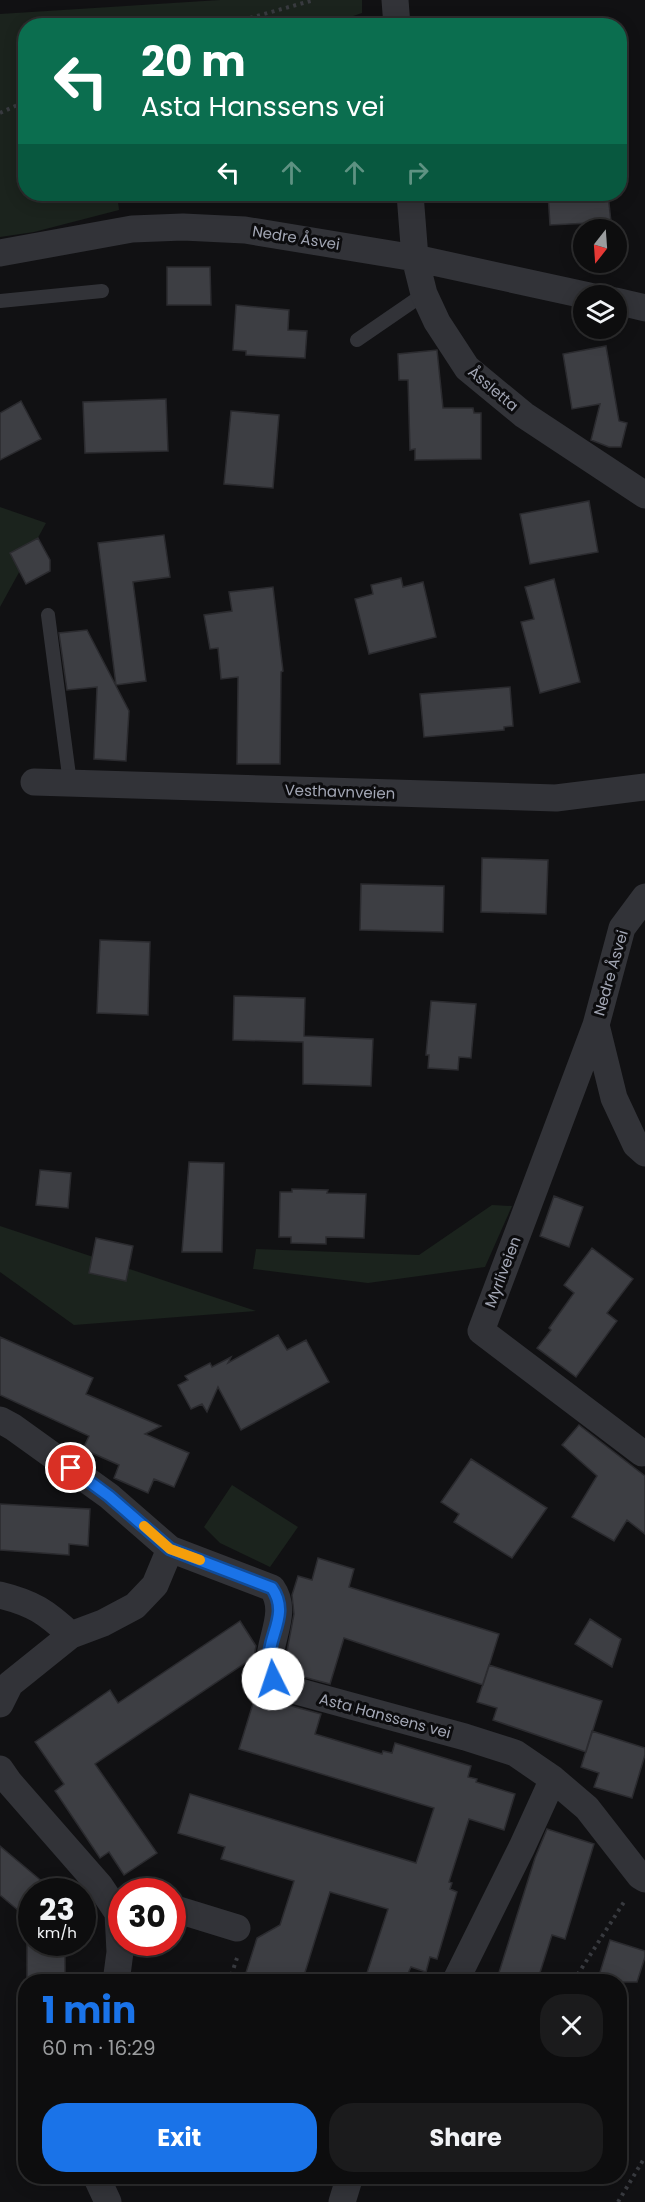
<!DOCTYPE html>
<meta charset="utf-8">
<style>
body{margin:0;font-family:Poppins,sans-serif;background:#1b1b1c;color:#f1f3f6;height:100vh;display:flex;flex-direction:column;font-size:22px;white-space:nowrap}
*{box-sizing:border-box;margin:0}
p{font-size:20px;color:#9a9c9e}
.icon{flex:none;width:33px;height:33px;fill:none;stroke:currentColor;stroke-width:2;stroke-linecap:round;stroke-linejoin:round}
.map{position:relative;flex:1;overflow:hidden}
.side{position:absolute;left:18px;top:1974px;width:609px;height:210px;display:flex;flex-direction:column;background:#0d0d0e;border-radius:24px;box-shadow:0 3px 15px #0003,0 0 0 2px #2d2d2e}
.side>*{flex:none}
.banner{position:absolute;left:18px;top:18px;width:609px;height:183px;border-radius:24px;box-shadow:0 3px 15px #0003,0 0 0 2px #2d2d2e;background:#0b6e4f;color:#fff;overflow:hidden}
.needle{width:39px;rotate:197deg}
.controls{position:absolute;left:573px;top:219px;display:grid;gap:12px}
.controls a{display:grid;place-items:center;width:54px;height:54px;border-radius:50%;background:#0d0d0e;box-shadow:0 3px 15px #0003,0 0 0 2px #2d2d2e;font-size:30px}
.speed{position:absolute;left:18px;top:1878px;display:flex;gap:12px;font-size:30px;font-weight:700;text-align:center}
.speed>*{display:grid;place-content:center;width:78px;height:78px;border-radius:50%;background:#0d0d0e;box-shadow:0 3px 15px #0003,0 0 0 2px #2d2d2e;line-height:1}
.speed small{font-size:15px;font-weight:400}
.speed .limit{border:9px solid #d22;background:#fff;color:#111}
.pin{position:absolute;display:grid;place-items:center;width:51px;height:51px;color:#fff;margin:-26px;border:3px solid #fff;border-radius:50%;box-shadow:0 2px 6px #0007}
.me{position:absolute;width:66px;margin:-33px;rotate:356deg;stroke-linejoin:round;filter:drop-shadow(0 0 4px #0008)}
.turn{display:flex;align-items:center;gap:21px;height:126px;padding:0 24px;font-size:27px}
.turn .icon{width:78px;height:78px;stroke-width:2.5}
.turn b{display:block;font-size:42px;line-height:51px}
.lanes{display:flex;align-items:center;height:57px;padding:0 24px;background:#0003;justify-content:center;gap:30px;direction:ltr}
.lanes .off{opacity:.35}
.round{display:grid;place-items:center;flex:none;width:63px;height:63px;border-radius:24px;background:#1b1b1c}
.overview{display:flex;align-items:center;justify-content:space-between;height:102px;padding:0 24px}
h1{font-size:36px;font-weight:700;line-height:45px;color:#1a73e8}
.primary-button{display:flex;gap:12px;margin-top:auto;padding:12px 24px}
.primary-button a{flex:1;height:69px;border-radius:24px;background:#1a73e8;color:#fff;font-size:24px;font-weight:700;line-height:69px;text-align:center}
.primary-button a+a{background:#1b1b1c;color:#f1f3f6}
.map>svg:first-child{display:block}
.green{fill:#1b231d}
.building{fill:#3d3e43;stroke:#2b2b2f;stroke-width:1.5}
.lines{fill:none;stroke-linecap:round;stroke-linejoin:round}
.path{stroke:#383a3f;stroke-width:4;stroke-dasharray:3 4.5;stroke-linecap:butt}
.service{stroke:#323338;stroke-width:14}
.minor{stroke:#323338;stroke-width:27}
.route-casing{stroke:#114b97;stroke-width:15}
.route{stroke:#1a73e8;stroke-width:10}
.slow{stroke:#f59e0b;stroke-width:10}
.labels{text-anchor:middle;stroke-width:6;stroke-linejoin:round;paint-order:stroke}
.street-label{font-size:15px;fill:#a2a6b4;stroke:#0c0c0e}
</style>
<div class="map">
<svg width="645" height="2202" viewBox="0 0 645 2202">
<rect width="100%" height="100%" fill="#111113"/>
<path class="green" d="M220 0H362V13L324 26H26V194H117L119 210 34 232 0 237V14Z
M0 507 46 523 0 607Z
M492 1205 512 1206 485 1267 368 1283 253 1269 256 1249 419 1255Z
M0 1226 256 1311 74 1325 0 1272Z
M232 1485 298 1527 270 1567 220 1543 204 1527Z"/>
<path class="building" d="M548 194H608L611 222 550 225Z
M167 267H210L211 305H167Z
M236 305 289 310 288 330 307 331 305 358 246 355V351L233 350Z
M606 346 619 421 627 423 621 447H609L591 440 600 404 572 409 563 354Z
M437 350 443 408H473L474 413H481V459L415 460V449L410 450 408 380H399L398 354Z
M166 399 168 451 85 453 83 402Z
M21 401 41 439 0 460V413Z
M231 411 279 415 273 488 224 484Z
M589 501 598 552 530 564 520 514Z
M164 535 170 577 133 582 146 681 116 685 98 543Z
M38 538 50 560V571L26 584 10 553Z
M401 578 403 587 423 582 436 637 369 654 355 599 373 594 371 585Z
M554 579 580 682 540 693 521 622 534 619 525 587Z
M273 587 283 671 281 672 280 764H237L238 677 221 679 218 648 210 649 204 615 232 611 229 592Z
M87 630 129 711 126 761 94 759 97 687 67 690 59 633Z
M510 687 513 726 504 727V730L424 737 420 694Z
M482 858 548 860 546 914 481 912Z
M361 884 444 886 443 932 360 930Z
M100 940 150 942 148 1015 97 1013Z
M234 996 305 998 304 1036 373 1039 371 1086 303 1084V1042L233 1040Z
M431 1001 476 1004 471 1058 459 1057 458 1070 428 1068 429 1055H426Z
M189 1162 224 1163 222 1252H182Z
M40 1170 71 1173 68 1208 36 1205Z
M292 1189 328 1190 327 1193 366 1194 364 1238 326 1237V1244L291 1243V1237H279L280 1192H292Z
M554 1196 583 1207 569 1247 540 1236Z
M96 1238 133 1246 126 1281 89 1273Z
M592 1248 633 1279 607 1313 617 1321 576 1377 537 1348 551 1330 549 1328 574 1293 564 1285Z
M278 1335 287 1350 306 1340 329 1382 241 1430 218 1387 207 1412 202 1404 191 1409 178 1385 188 1380 185 1376 210 1363 212 1367 231 1357 228 1363Z
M0 1337 93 1378 86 1394 161 1426 145 1434 189 1453 174 1487 154 1479 148 1493 114 1478 119 1465 83 1449 89 1436 0 1395Z
M579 1425 645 1476V1534L627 1520 614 1541 572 1517 597 1476 562 1445Z
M471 1459 547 1508 512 1558 454 1522 459 1514 441 1502Z
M0 1504 90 1509 88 1546 69 1544V1555L0 1550Z
M318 1558 354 1569 349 1587 499 1634 483 1685 344 1638 330 1684 288 1673 285 1662 294 1614 292 1595 298 1576 312 1580Z
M590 1619 621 1639 612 1667 575 1644Z
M240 1621 256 1646 254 1657 95 1764 157 1853 124 1875 109 1852 100 1858 55 1791 64 1784 35 1742 110 1690 118 1703Z
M489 1665 602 1701 586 1752 493 1720 497 1708 477 1702Z
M259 1684 265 1694 273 1701 321 1714 315 1734 382 1754 383 1751 392 1753 395 1743 471 1766 468 1777 477 1779 476 1782 515 1794 504 1830 469 1819 449 1882 452 1883 450 1889 457 1892 437 1959 430 1957 426 1972 411 1967 404 1982H364L388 1909 330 1892 302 1982H243L257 1938 280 1925 294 1881 221 1859 225 1847 178 1833 190 1794 416 1863 434 1808 239 1749Z
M592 1731 645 1748V1755L632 1798 594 1787 599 1773 581 1767Z
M547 1829 594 1844 565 1939 552 1935 537 1982H496L535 1858Z
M0 1846 44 1883 37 1892H32V1922L0 1895Z
M610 1940 645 1951V1957L637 1982H597Z
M27 1942H65V1982H27Z"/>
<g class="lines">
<path class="path" d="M221 26 314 0
M0 113 26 101
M229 1982 237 1958
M576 1982 578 1974 624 1902
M618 2202 645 2157"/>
<path class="service" d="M0 301 102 291
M357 340 424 294
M48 615 70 783"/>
<path class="minor" d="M395 0 397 26
M410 194 415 258 424 294 437 322 467 368 524 415 645 495
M0 253 132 229 183 227 245 230 415 258 589 296
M616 301 645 308
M34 782 556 798 645 787
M645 897 622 928 596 1025 614 1098 636 1145 645 1153
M596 1025 481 1331 642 1453
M0 1420 13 1427 109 1496 170 1549 155 1585 135 1606 103 1623 71 1635 10 1684 0 1704
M170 1549 272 1588C294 1619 253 1656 278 1686L465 1737 515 1753 553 1779 587 1808 640 1876 645 1879
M0 1595C33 1603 46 1612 71 1635
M0 1769 9 1782 100 1886 118 1913 120 1952 116 1982
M172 1908 237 1928
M455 1982 522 1847 553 1779
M96 2176 108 2202
M342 2202 350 2176"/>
</g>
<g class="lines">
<g class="route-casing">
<path id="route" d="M71 1468 109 1496 170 1549 272 1588C290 1614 268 1635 269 1661 269 1667 271 1673 273 1679"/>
</g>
<use href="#route" class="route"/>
<path class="slow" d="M144 1526 170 1549 200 1560"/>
</g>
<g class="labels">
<g class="street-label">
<text transform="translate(296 238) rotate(9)" y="5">Nedre Åsvei</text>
<text transform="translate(493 389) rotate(40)" y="5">Åssletta</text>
<text transform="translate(340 792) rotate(2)" y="5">Vesthavnveien</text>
<text transform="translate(611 973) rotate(-74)" y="5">Nedre Åsvei</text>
<text transform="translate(503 1272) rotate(-69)" y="5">Myrliveien</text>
<text transform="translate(385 1716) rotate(15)" y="5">Asta Hanssens vei</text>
</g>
</g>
</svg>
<div class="controls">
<a><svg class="needle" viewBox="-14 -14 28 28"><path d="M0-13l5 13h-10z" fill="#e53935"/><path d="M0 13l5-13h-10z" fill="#9a9c9e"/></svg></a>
<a><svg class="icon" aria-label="layers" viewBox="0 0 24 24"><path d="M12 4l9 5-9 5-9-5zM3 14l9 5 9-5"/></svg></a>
</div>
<div class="speed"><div>23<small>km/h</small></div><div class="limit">30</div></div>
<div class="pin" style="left:71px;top:1468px;background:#d93025"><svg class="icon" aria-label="arrive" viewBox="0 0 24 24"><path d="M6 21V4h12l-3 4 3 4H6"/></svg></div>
<svg class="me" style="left:273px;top:1679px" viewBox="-20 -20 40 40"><circle r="19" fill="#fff"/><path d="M0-13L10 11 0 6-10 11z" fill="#1a73e8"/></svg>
<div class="banner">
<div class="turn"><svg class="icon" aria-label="left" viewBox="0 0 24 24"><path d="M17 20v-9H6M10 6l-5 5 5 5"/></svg><div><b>20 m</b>Asta Hanssens vei</div></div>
<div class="lanes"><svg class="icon" aria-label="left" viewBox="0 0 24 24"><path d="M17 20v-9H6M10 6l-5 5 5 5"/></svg><svg class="icon off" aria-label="ahead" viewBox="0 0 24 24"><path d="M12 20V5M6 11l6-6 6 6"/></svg><svg class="icon off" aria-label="ahead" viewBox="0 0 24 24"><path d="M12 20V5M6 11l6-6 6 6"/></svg><svg class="icon off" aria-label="right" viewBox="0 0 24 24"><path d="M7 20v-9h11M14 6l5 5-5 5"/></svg></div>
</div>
<section class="side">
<div class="overview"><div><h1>1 min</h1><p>60 m · 16:29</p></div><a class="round"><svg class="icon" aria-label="close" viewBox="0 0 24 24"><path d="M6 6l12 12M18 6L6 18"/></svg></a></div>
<div class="primary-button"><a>Exit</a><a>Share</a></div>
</section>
</div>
